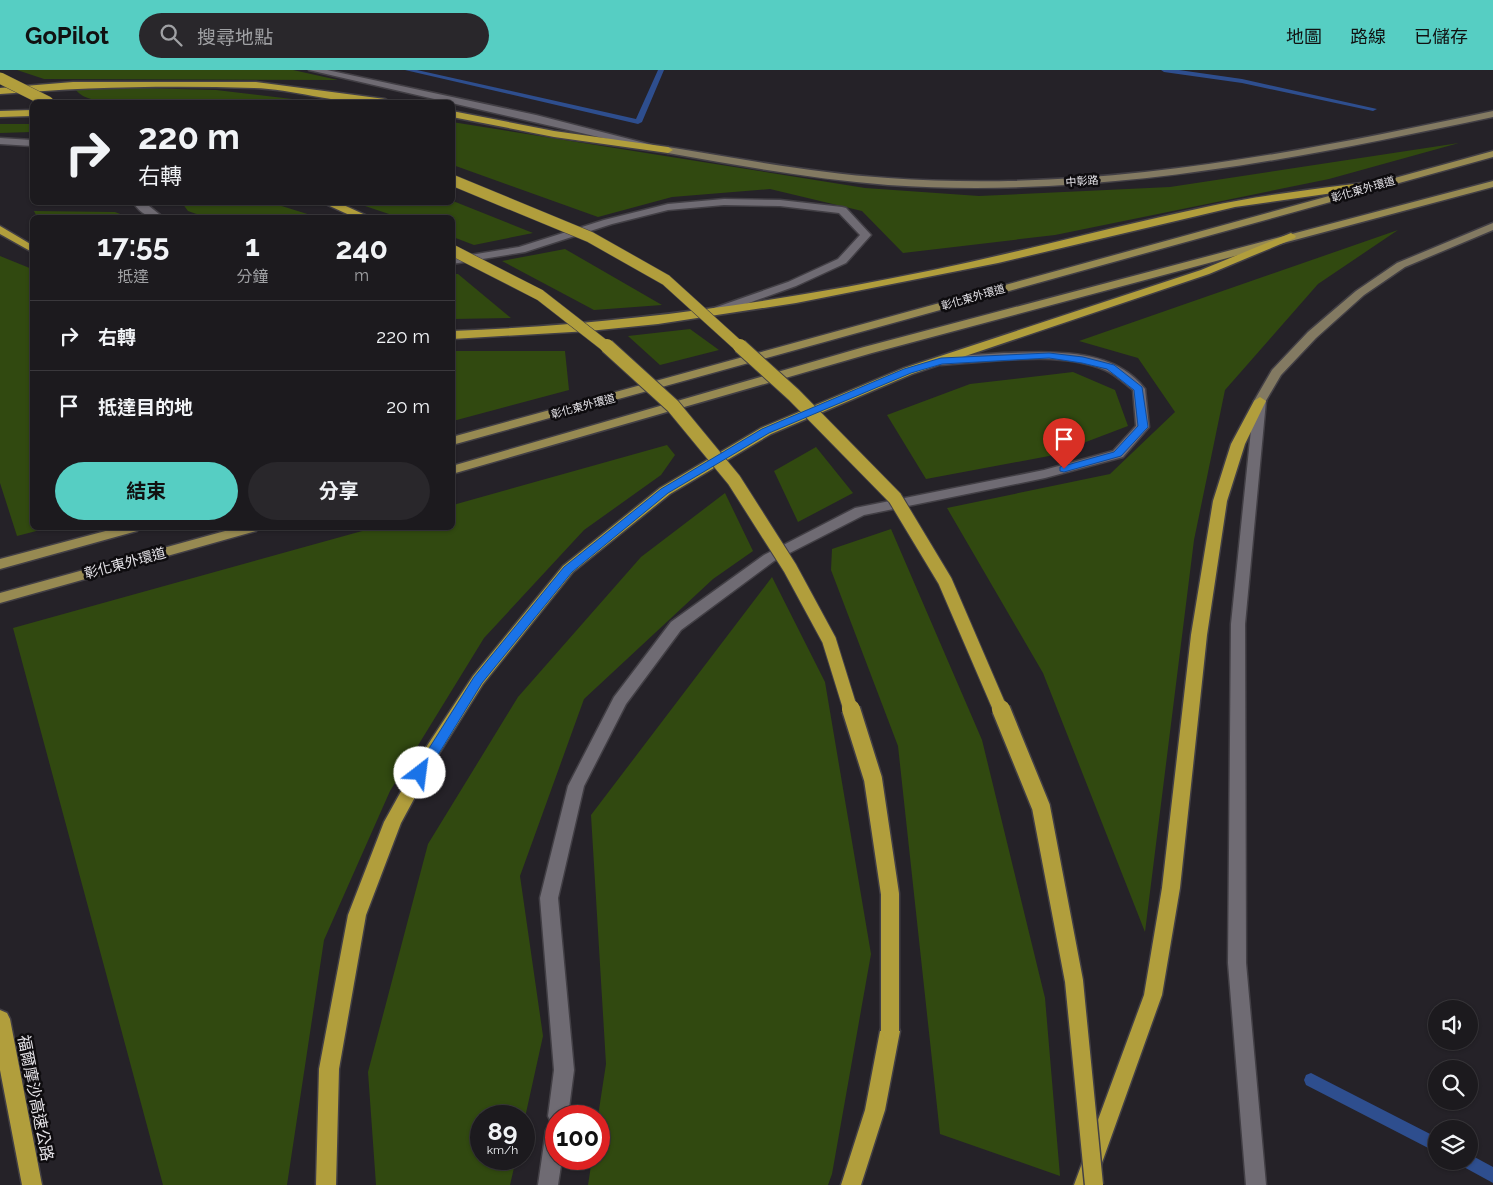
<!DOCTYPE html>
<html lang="zh-TW">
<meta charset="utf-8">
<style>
body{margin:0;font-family:Raleway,"Noto Sans TC",sans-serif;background:#29272b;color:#f1f3f6;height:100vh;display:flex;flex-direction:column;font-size:19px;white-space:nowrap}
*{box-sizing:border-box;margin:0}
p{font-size:16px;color:#a0a1a4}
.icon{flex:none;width:28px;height:28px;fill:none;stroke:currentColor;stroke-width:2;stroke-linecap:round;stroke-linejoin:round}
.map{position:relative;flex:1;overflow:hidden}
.sheet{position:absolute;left:30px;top:145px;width:425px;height:315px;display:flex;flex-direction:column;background:#1c1a1e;border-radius:8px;box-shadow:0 1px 4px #0004,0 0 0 1px #3a383c}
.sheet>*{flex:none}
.top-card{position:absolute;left:30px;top:30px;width:425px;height:105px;border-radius:8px;box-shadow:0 1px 4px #0004,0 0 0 1px #3a383c;background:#1c1a1e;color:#f1f3f6;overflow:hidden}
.buttons{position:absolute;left:1428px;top:930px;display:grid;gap:10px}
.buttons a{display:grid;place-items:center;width:50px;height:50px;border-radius:50%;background:#1c1a1e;box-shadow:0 1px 4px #0004,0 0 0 1px #3a383c;font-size:25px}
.speed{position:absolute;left:470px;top:1035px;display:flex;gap:10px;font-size:25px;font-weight:700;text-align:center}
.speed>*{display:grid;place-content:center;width:65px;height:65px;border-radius:50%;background:#1c1a1e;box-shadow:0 1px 4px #0004,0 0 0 1px #3a383c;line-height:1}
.speed small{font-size:12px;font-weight:400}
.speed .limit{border:8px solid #d22;background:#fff;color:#111}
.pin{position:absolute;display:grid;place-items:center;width:42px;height:42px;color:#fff;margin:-51px -21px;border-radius:50% 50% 50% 0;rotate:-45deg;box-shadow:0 0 5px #0007}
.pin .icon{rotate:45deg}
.me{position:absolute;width:55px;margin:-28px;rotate:30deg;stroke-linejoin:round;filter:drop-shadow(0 0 4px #0008)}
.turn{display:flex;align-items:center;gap:18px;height:105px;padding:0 25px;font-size:22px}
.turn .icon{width:65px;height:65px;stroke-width:2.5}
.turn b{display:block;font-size:35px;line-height:42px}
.eta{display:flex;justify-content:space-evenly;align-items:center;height:85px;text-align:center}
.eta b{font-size:30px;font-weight:700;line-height:35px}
.action{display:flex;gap:10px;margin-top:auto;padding:10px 25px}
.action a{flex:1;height:58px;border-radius:30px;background:#56cec3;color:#111;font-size:20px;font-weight:700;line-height:58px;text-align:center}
.action a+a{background:#29272b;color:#f1f3f6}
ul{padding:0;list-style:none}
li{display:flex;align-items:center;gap:15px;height:70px;padding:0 25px;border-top:1px solid #3a383c}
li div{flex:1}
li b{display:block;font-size:19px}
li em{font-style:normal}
header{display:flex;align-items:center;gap:30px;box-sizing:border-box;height:70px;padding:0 25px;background:#56cec3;color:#111}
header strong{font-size:24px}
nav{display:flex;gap:28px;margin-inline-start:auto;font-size:18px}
.search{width:350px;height:45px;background:#29272b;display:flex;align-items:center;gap:12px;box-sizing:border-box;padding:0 18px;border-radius:28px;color:#a0a1a4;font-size:19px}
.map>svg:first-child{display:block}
.green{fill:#314910}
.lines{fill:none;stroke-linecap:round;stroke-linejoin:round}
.stream{fill:#2e4e8e;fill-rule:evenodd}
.lane-casing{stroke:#423f45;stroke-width:3}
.street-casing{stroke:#423f45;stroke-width:3}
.secondary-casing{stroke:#423f45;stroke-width:3}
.primary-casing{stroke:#423f45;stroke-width:3}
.highway-casing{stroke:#423f45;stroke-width:3}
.lane{fill:#6f6b73;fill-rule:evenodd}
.street{fill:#6f6b73;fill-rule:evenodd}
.secondary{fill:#837a62;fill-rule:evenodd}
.primary{fill:#978a52;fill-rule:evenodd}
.highway{fill:#b19e3c;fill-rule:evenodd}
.highway-bridge-far2-casing{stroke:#423f45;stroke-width:12;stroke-linecap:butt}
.highway-bridge-far1-casing{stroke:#423f45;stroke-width:16;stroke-linecap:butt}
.highway-bridge-casing{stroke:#423f45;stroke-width:21;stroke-linecap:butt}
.highway-bridge-far2{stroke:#b19e3c;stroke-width:11}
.highway-bridge-far1{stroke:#b19e3c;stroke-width:14}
.highway-bridge{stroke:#b19e3c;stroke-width:18}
.route{fill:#1a73e8;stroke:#114b97}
.labels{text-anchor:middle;stroke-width:5;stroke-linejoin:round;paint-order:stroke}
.far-street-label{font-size:11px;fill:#e5e3e8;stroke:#0e0c0f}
.street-label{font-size:14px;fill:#e5e3e8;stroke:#0e0c0f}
.near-street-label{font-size:16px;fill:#e5e3e8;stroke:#0e0c0f}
</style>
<header>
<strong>GoPilot</strong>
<div class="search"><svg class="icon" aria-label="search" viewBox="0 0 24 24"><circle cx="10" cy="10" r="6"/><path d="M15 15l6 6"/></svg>搜尋地點</div>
<nav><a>地圖</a><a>路線</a><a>已儲存</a></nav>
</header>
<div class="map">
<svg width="1493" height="1115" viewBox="0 0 1493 1115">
<rect width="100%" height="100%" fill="#252228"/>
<path class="green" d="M17 0H293L338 10 44 9Z
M100 17 216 20 318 32H119C104 31 85 32 75 19Z
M452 52 865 118 979 126 1170 117 1459 73 1329 109 1055 165 903 183 862 141 770 119 672 127 598 147 453 95Z
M0 54H32V62L0 63Z
M453 131 533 163 474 175 453 167 452 148 398 147 356 133Z
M182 133H272L317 147H205L188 141Z
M34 141 115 142 128 147H37Z
M1398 160 1318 214 1225 320 1194 470 1145 862 1043 603 947 438 1110 404 1175 342 1138 288 1079 271Z
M565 179 662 235 594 240 502 191Z
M0 186 32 199V458H48L17 466 0 413Z
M453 204H458L511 248 453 249Z
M690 259 719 280 660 295 628 266Z
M453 281H565L569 320 453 351Z
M1073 302 1115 320 1128 356 1049 386 926 409 887 345 970 314Z
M667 375 675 385 661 405 584 460 484 568 390 721 324 870 287 1115H163L13 558 373 458H452L453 435Z
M816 377 853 423 798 452 774 401Z
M725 423 753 481 713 509 584 629 520 806 543 966 524 1052V1046H481V1089H516L510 1115H376L368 1002 428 774 518 627 641 487Z
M891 459 982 670 1045 928 1060 1106 940 1064 898 676 831 500 832 479Z
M772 507 825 612 871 884 832 1104 828 1115H588L592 1089H599L598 1046 606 994 591 745Z"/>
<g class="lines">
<path class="stream" d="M405 0H417L636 49 658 0H664L642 52 638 54Z
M1161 0H1179L1242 9 1377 39 1373 41 1242 13 1164 2Z
M1311 1003 1436 1067V1082L1306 1015 1304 1010 1306 1005Z
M1469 1084 1493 1097V1113L1462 1096 1459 1091H1469Z"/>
<g class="lane-casing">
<path id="lane" d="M0 68 32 70V76L0 74Z
M724 129 780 130 842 137 846 138 871 165 846 193 796 216 715 245 711 243V239L788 212 838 189 860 165 839 143 780 136 724 135 668 140 612 154 525 182 452 194V188L519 177 604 150 668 134Z
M133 132H144L164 148C150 148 141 145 133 132Z
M1004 283C1051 282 1113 277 1145 319L1149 357 1123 387 1045 408 864 445 774 491 681 560 626 634 584 716 558 828 574 1000 568 1046H556V1089H562L558 1115H538L546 1060 551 1052 548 1046 554 1000 540 828 568 716 614 627 671 552 764 485 855 438 1044 400 1113 381 1136 356 1133 320C1124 313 1115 304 1105 300 1059 280 990 292 941 295L935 291 941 287Z"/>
</g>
<g class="street-casing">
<path id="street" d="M309 0H327L536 45 664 78 659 81Z
M1260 327 1266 331 1245 554 1246 893 1266 1115H1246L1228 893 1231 554 1254 331Z"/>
</g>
<g class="secondary-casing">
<path id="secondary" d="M1493 41V47C1290 90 1097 129 888 115 814 109 741 96 668 83L663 80 668 77C741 89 814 103 888 108 1097 123 1290 84 1493 41Z
M1493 153V160L1405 197 1364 225 1316 268 1281 305 1264 334H1256L1254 331 1272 300 1308 262 1356 221 1397 193Z"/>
</g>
<g class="primary-casing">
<path id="primary" d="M1493 81V87L452 375V367Z
M1493 111V117L872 283 452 404V396L864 277Z
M117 458H139L137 461 0 499V489Z
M236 458H258L256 461 0 533V523Z"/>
</g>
<g class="highway-casing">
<path id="highway" d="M73 12H256L385 29 390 32C347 38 298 19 254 18 170 15 84 17 0 24V18Z
M32 40V46L0 47V41Z
M452 41 554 61 668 77 673 80 668 83 554 67 452 47Z
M1385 110 1389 111V115L1235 137 998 193 796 233 658 254 589 261 452 269V261C615 255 774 233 933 200 1025 181 1115 156 1206 137 1265 124 1325 118 1385 110Z
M321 132H337L372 148H356Z
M0 156 32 175V182L0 164Z
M1291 163 1296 166 1295 168 1209 204 912 304 771 364 670 424 573 502 483 614 435 690 401 753 366 845 339 999 336 1115H316L319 999 348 845 384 752 423 682 473 606 563 496 660 418 761 358 904 298 1201 200Z
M1260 327 1266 331 1245 374 1227 431 1207 565 1180 818 1162 925 1094 1115H1074L1144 925 1162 818 1191 565 1213 431 1231 374 1254 331Z
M0 940 7 943 10 949 42 1115H22L0 1000Z
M890 952 897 955 900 961 885 1040 861 1115H841L865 1040 880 961 883 955Z"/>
</g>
<use href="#lane" class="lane"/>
<use href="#street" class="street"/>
<use href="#secondary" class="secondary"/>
<use href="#primary" class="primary"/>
<use href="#highway" class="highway"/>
<g class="highway-bridge-far2-casing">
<path id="highway-bridge-far2" d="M0 8 48 32
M452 110 590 167 666 210 741 278
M452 180 540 225 608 278"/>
</g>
<g class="highway-bridge-far1-casing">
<path id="highway-bridge-far1" d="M607 276 673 336 734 410 790 498 829 570 851 641
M740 276 794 325 895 428 945 511 1001 641"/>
</g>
<g class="highway-bridge-casing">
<path id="highway-bridge" d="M851 639 873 709 890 824V961
M1001 639 1041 737 1074 911 1094 1115"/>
</g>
<use href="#highway-bridge-far2" class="highway-bridge-far2"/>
<use href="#highway-bridge-far1" class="highway-bridge-far1"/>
<use href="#highway-bridge" class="highway-bridge"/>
</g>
<path class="route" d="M1049 283 1083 287 1114 295 1142 317 1148 357 1121 386 1064 402 1060 401V397L1114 382 1138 356 1134 320 1107 299 1082 293 1049 288 942 294 911 303 769 363 668 423 572 502 482 613 425 706H416L414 703 416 699 474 607 564 497 661 419 762 359 904 299 941 288Z"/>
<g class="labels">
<g class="far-street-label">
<text transform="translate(1082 111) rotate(-4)" y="4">中彰路</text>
<text transform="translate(1363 119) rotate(-16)" y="4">彰化東外環道</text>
<text transform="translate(973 227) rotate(-16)" y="4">彰化東外環道</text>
<text transform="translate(583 336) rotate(-15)" y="4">彰化東外環道</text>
</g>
<g class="street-label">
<text transform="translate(125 493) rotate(-15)" y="5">彰化東外環道</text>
</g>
<g class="near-street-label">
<text transform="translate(36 1028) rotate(79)" y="6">福爾摩沙高速公路</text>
</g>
</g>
</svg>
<div class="buttons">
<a><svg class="icon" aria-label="sound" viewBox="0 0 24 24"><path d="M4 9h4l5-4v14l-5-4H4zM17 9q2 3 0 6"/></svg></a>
<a><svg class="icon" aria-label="search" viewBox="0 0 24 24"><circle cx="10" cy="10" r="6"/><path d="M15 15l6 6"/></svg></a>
<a><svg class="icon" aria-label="layers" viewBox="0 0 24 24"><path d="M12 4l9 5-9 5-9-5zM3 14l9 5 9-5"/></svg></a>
</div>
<div class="speed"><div>89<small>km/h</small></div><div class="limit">100</div></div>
<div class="pin" style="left:1064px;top:399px;background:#d93025"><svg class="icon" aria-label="arrive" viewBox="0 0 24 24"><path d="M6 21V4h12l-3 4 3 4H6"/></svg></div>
<svg class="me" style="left:420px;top:703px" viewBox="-20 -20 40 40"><circle r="19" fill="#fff"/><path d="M0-13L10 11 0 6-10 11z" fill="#1a73e8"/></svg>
<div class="top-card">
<div class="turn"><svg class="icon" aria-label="right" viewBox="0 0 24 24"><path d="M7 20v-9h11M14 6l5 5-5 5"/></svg><div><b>220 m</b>右轉</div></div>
</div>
<section class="sheet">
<div class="eta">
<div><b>17:55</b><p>抵達</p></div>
<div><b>1</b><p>分鐘</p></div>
<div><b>240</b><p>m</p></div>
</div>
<ul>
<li><svg class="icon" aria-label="right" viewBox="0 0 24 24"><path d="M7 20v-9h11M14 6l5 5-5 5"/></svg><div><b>右轉</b></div><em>220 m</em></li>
<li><svg class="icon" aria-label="arrive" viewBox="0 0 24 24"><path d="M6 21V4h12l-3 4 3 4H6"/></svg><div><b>抵達目的地</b></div><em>20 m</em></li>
</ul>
<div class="action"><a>結束</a><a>分享</a></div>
</section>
</div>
